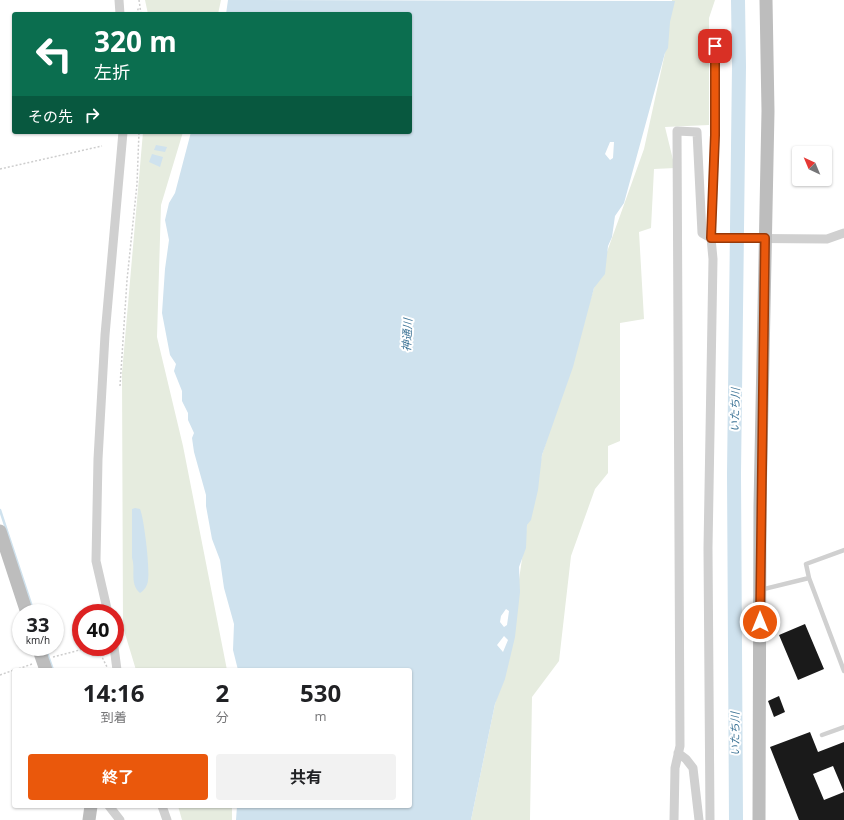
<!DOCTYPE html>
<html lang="ja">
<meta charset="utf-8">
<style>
body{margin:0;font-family:"Open Sans","Noto Sans JP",sans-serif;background:#f2f2f2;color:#202124;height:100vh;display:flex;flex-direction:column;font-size:15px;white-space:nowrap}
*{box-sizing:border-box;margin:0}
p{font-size:13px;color:#757577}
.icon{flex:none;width:22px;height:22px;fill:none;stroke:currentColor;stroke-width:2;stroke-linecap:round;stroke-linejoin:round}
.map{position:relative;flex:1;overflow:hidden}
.drawer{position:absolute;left:12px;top:668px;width:400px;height:140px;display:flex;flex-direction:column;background:#fff;border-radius:4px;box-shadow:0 1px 3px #0004}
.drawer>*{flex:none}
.top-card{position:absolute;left:12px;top:12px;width:400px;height:122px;border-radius:4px;box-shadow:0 1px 3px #0004;background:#0b6e4f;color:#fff;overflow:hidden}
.needle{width:26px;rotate:316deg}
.tools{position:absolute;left:792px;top:146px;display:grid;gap:8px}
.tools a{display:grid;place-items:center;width:40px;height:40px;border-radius:4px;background:#fff;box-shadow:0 1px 3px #0004;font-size:20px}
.speed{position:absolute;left:12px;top:604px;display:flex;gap:8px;font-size:20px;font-weight:700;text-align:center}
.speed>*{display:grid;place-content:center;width:52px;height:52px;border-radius:50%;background:#fff;box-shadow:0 1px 3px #0004;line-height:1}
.speed small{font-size:10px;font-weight:400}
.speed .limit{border:6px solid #d22;background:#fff;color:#111}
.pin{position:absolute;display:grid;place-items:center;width:34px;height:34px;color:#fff;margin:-17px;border-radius:8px;box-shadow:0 2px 6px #0006}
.me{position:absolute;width:44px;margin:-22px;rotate:0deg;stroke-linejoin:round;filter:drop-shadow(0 0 3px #0008)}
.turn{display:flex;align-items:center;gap:14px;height:84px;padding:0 16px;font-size:18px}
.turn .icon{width:52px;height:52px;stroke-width:2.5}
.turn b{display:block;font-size:28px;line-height:34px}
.then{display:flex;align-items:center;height:38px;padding:0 16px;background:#0003;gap:8px;font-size:15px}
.eta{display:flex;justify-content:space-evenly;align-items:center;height:68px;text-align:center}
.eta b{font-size:24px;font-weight:700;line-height:28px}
.button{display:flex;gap:8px;margin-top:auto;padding:8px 16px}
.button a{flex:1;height:46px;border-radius:4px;background:#ea580c;color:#fff;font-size:16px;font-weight:700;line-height:46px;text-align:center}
.button a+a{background:#f2f2f2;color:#202124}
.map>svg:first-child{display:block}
.green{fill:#e6ecdf}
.water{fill:#cfe2ee;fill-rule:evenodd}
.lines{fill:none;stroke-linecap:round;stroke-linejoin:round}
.stream{stroke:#cfe2ee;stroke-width:2.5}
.river{stroke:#cfe2ee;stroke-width:14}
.building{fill:#1a1a1a;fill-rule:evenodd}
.path{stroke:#cdcdcd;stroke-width:1.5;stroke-dasharray:2 2;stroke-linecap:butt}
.lane{stroke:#d0d0d0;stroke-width:4.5}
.street{stroke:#d0d0d0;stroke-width:9}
.secondary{stroke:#bdbdbd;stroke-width:13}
.route-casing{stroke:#983908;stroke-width:10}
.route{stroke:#ea580c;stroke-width:7}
.labels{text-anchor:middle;stroke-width:4;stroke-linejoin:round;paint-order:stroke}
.water-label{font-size:11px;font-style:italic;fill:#3f7597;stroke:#fff}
</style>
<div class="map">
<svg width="844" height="820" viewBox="0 0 844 820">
<rect width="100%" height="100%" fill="#fff"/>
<path class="green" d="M145 0H221L218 14H148Z
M672 0H715L709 18V125L665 127 675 168 654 169 651 228 639 232 644 319 620 323V441L608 446V473L595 489 571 556 559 661 532 697 530 820H471L495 704 507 661 527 525 542 455 594 288 644 149 665 53Z
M143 132H183L161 205 157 337 183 446 227 670H136L123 627 122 373Z
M178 806H232V820H182Z"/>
<path class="water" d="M228 0 675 1 670 22 668 48 665 53 624 203 615 216 612 237 608 246 605 274 594 288 573 367 542 455 538 490 531 520 527 525 526 548 519 567 520 592 515 637 505 679 495 704 471 820H236L237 806H410V670H238L233 650 234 624 224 588 220 560 212 539 206 506V495L194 452 192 438 194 433 188 420V413L182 401V391L174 371 176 364 170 355 162 313 165 269 169 240 165 220 169 203 175 193 191 132H410V14H226ZM610 142H614L613 158 610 160 605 154ZM506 609 509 611 507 625 504 627 500 622 501 616ZM504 636 508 640 503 652 497 645Z
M156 145 167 147 165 152 154 150Z
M152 154 163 157 160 167 149 162Z
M135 508 140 509C144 518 150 568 148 580 148 585 144 591 140 593 129 584 136 569 132 558V509Z"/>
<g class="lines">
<path class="stream" d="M0 510 34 613
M45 647 53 670"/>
<path class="river" d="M736 820 734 474 739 66 738 0"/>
</g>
<path class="building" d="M805 624 824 669 798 680 779 635Z
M779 696 785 712 774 717 768 701Z
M810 732 818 752 844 742V820H799L770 747ZM833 766 844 792 824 800 813 774Z"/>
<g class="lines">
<path class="path" d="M139 0 141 14
M136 14 139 7
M0 169 102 146
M120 386 127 280 137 184 139 132
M97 647 107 667
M53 657 91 647
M15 670 32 664
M0 675 14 670"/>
<path class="lane" d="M809 578 844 671
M760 590 809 578 806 564 844 550
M822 735 844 727"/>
<path class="street" d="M119 0 120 14
M715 46V135L711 238 827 239 844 233
M108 613 96 561 98 459 105 335 123 132
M114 647 117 670
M678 753 686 759 693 768 699 820
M109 806 120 820
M162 806 167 820
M674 820 675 768 680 746 677 131 697 132 702 233 711 238 713 259 708 548 710 820"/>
<path class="secondary" d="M0 531 27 613
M38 647 46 670
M89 820 91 806
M759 820 760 506 768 111 766 0"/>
</g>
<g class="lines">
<g class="route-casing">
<path id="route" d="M715 46V135L711 238H765L760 622"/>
</g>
<use href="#route" class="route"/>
</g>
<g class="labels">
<g class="water-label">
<text transform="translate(407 335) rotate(-87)" y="4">神通川</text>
<text transform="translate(735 410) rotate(-89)" y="4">いたち川</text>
<text transform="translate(735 734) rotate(-90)" y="4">いたち川</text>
</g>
</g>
</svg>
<div class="tools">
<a><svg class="needle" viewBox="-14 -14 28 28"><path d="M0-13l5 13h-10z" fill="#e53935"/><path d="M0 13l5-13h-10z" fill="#757577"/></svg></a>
</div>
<div class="speed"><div>33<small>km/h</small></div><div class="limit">40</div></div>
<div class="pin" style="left:715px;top:46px;background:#d93025"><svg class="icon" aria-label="arrive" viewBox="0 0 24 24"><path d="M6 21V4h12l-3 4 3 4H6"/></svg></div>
<svg class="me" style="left:760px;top:622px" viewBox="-20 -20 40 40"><circle r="17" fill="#ea580c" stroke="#fff" stroke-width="3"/><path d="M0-11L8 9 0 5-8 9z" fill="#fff"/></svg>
<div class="top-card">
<div class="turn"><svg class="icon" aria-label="left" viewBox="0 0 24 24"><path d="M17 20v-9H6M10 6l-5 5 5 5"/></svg><div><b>320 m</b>左折</div></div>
<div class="then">その先<svg class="icon" aria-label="right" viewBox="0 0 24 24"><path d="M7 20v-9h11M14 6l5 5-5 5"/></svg></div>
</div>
<section class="drawer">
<div class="eta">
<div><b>14:16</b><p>到着</p></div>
<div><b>2</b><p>分</p></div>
<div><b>530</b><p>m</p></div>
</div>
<div class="button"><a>終了</a><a>共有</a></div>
</section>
</div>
